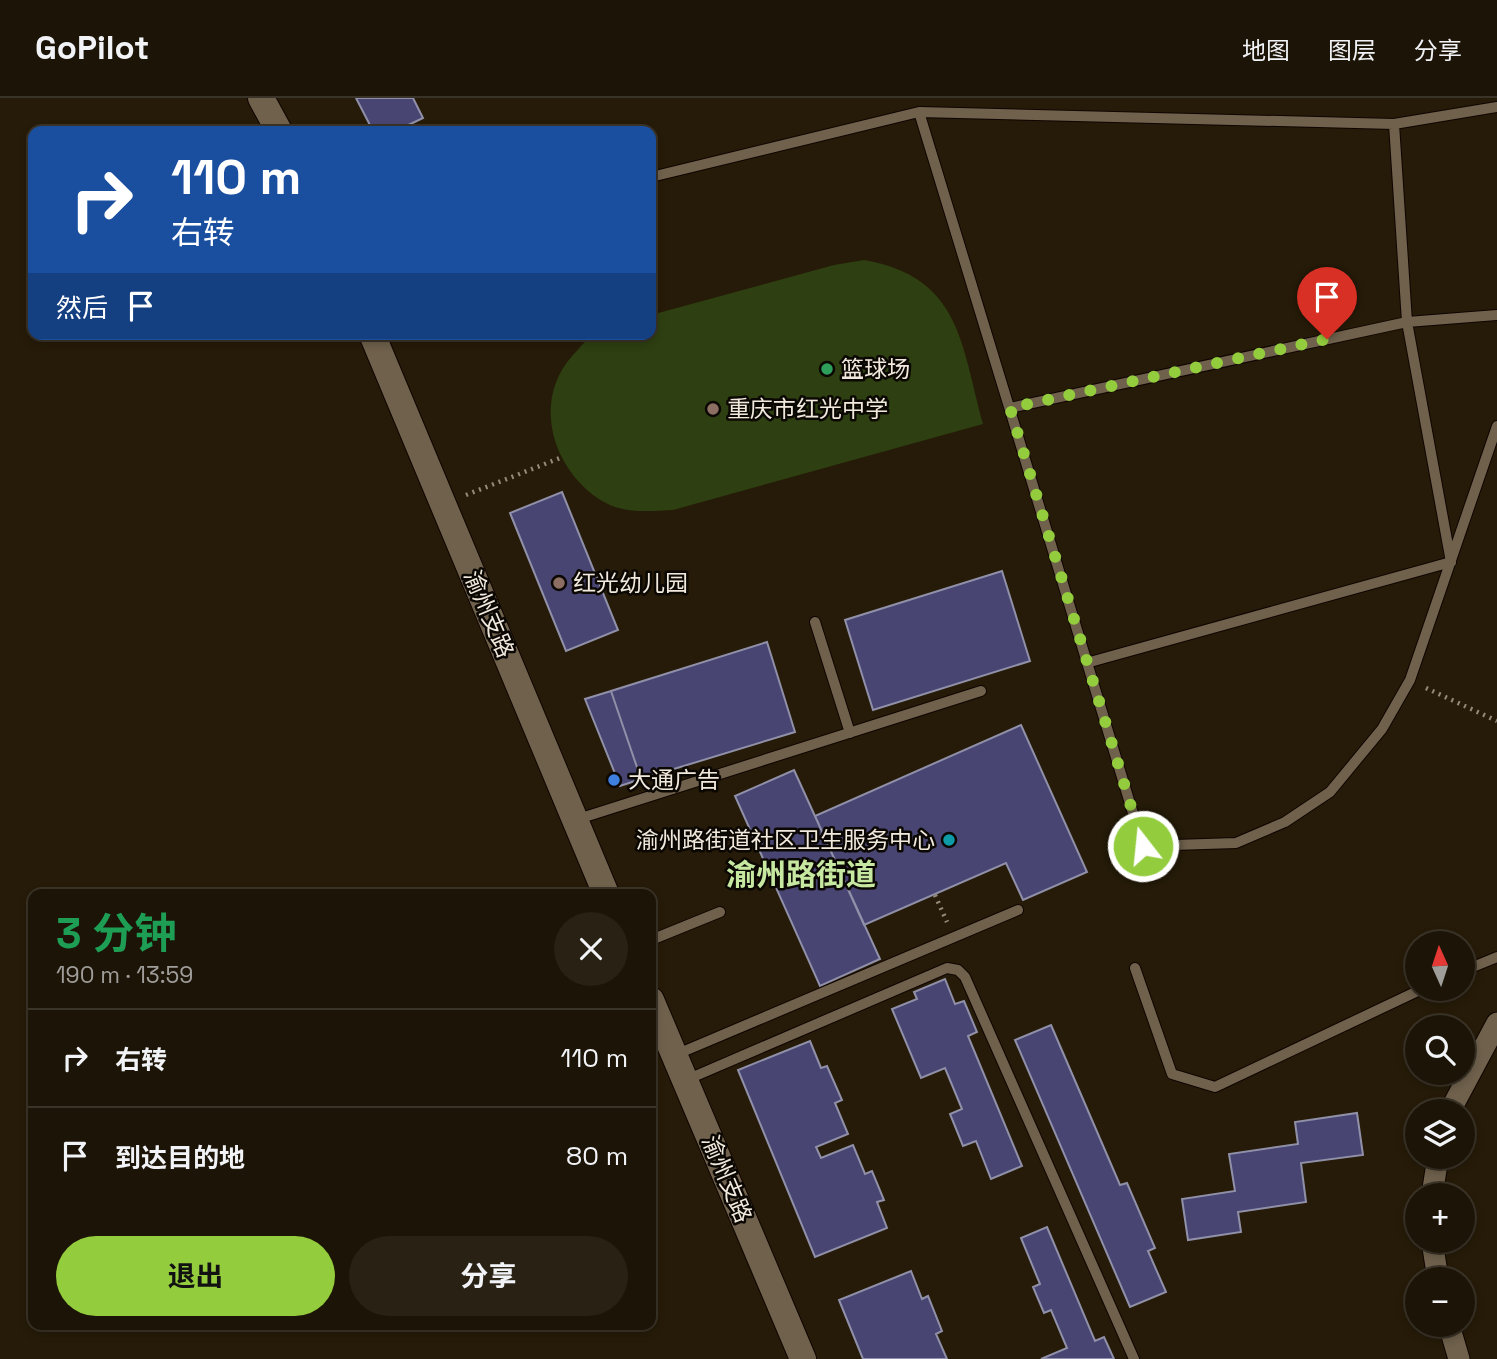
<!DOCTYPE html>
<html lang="zh">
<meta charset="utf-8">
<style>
body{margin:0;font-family:"Space Grotesk","Noto Sans SC",sans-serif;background:#292114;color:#f1f3f6;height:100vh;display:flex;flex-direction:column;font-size:26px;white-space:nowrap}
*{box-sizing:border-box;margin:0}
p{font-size:23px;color:#a09e9b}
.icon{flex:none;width:38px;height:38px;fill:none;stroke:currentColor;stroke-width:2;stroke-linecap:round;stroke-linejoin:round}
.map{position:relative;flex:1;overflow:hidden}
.side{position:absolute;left:28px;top:791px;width:628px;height:441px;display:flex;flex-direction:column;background:#1c1406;border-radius:14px;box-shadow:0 4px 10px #0003,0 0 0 2px #3a3328}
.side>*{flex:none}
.guide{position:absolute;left:28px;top:28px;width:628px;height:214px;border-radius:14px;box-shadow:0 4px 10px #0003,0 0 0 2px #3a3328;background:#1a4fa0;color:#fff;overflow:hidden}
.needle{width:46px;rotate:357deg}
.tools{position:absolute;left:1405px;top:833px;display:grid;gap:14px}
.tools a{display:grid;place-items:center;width:70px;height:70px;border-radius:50%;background:#1c1406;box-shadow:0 4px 10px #0003,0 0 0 2px #3a3328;font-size:35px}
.pin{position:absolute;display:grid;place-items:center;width:60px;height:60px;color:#fff;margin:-72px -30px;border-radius:50% 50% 50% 0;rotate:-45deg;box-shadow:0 0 7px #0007}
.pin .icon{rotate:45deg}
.me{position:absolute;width:77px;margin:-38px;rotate:344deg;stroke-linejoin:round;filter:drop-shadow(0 0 5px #0008)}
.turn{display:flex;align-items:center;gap:24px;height:147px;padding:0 28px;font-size:32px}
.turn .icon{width:91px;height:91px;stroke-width:2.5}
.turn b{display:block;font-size:49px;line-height:60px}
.then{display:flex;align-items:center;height:66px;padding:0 28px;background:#0003;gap:14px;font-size:26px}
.round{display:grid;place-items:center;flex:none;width:74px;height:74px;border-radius:37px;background:#292114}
.head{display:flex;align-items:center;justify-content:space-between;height:119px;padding:0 28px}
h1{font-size:42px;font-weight:700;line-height:52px;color:#1e9e55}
.button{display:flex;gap:14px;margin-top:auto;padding:14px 28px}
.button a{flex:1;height:80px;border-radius:42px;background:#93cc3d;color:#111;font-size:28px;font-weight:700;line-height:80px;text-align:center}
.button a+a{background:#292114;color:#f1f3f6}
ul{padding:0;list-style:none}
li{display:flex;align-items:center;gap:21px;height:98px;padding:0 28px;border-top:2px solid #3a3328}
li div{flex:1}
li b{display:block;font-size:26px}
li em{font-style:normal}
header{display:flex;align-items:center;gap:42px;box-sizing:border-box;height:98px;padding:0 35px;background:#1c1406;border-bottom:2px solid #3a3328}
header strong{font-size:33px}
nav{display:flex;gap:38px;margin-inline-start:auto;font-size:24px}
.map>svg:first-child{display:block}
.green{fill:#2e3f11}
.building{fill:#484573;stroke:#9090a9;stroke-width:2}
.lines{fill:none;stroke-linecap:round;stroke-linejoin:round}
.service-casing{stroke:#0f0500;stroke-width:12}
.minor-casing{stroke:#0f0500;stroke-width:23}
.tertiary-casing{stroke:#0f0500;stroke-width:28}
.path{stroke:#938a7b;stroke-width:4.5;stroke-dasharray:2 5;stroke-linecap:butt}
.service{stroke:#6f614c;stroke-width:10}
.minor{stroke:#6f614c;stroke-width:21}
.tertiary{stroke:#6f614c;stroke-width:26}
.route{stroke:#93cc3d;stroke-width:12;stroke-dasharray:0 21.6}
.leisure-dot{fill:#2e9e5b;stroke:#0b0702;stroke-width:2.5}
.education-dot{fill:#8d6e63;stroke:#0b0702;stroke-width:2.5}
.shop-dot{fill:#3f7fe0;stroke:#0b0702;stroke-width:2.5}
.culture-dot{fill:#0f9aa8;stroke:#0b0702;stroke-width:2.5}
.labels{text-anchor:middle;stroke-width:5;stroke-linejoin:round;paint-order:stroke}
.poi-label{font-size:23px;fill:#f1e9dd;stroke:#0b0702;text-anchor:start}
.street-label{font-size:23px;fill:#f1e9dd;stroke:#0b0702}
.district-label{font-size:30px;font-weight:bold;fill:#c6e8a1;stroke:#0b0702}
</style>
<header>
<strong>GoPilot</strong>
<nav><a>地图</a><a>图层</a><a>分享</a></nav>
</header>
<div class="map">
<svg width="1497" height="1261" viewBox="0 0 1497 1261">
<rect width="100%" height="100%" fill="#261b08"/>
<path class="green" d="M864 162C961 179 961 246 983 326L673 412C650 413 625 416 604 404 554 375 530 304 573 257 580 250 587 239 597 236 613 232 635 236 651 236V217L834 167Z"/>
<path class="building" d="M356 0H413L423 20 396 33H373Z
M562 394 618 532 566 553 510 415Z
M1002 473 1030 563 873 612 845 522Z
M767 544 795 634 641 681 611 593Z
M611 593 641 681 620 688 585 601Z
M1021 627 1087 774 1023 802 1006 765 864 827 815 718Z
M794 672 880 861 820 888 735 698Z
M945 881 955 906 964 903 977 934 968 938 1022 1068 991 1081 976 1043 963 1048 950 1016 962 1011 945 970 921 980 892 911 917 901 914 894Z
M1051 927 1120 1087 1127 1085 1155 1150 1148 1153 1166 1194 1130 1209 1015 942Z
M810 943 821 970 827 968 842 1002 835 1005 848 1036 816 1049 821 1060 853 1047 865 1076 872 1073 884 1102 877 1104 887 1130 815 1159 738 972Z
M1357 1015 1363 1057 1301 1065 1306 1104 1238 1114 1241 1134 1188 1142 1182 1101 1235 1093 1229 1056 1298 1046 1295 1024Z
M1047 1129 1095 1243 1104 1239 1114 1261H1041L1067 1250 1051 1212 1044 1215 1033 1189 1040 1186 1021 1140Z
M911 1173 922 1201 928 1198 942 1233 936 1236 947 1261H863L839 1202Z"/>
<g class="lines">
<g class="service-casing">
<path id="service" d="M919 14 1143 748 1236 745 1285 724 1330 694 1382 631 1410 582 1497 328
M651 79 919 14 1394 26 1497 9
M1010 310 1407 224 1497 217
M815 524 850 635
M1090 564 1451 464 1407 224 1394 26
M575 722 981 593
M651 842 720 814
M1135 870 1172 976 1215 989 1422 891
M1463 873 1497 859
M675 957 1018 812
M686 982 947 870 958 872 965 879 1134 1261"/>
</g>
<g class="minor-casing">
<path id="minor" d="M1450 1013 1497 925
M1432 1097 1438 1059
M1432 1143 1438 1181
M1449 1227 1459 1261"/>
</g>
<g class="tertiary-casing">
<path id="tertiary" d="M261 0 279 33
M372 236 606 796
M651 902 803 1261"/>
</g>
<path class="path" d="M466 397 560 360
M1426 590 1497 623
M935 797 947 824"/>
<use href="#service" class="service"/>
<use href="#minor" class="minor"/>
<use href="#tertiary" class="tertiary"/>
</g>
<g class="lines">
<path class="route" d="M1143 748 1010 310 1327 241"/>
</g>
<circle class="leisure-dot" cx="827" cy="271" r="7"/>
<g class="education-dot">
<circle cx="713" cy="311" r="7"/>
<circle cx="559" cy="485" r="7"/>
</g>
<circle class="shop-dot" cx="614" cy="682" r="7"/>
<circle class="culture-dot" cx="949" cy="742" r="7"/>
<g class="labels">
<g class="poi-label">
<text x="841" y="279">篮球场</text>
<text x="727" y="319">重庆市红光中学</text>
<text x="573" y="493">红光幼儿园</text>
<text x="628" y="690">大通广告</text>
<text x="935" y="750" text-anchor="end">渝州路街道社区卫生服务中心</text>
</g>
<g class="street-label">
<text transform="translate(489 516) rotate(67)" y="8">渝州支路</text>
<text transform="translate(727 1081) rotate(67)" y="8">渝州支路</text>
</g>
<g class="district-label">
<text x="801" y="787">渝州路街道</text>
</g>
</g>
</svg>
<div class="tools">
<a><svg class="needle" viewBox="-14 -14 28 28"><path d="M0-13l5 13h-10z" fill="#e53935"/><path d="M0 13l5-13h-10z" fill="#a09e9b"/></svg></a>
<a><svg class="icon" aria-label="search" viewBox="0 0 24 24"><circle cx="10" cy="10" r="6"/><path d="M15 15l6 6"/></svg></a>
<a><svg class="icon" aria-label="layers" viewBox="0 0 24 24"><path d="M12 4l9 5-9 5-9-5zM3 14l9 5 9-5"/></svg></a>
<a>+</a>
<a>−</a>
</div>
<div class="pin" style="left:1327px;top:241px;background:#d93025"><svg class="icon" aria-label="arrive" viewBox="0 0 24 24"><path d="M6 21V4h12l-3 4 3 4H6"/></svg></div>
<svg class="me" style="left:1143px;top:748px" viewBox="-20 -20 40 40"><circle r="17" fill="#93cc3d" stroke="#fff" stroke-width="3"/><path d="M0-11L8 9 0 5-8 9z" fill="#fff"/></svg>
<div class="guide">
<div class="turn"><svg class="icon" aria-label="right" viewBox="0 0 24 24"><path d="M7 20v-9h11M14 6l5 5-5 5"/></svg><div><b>110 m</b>右转</div></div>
<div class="then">然后<svg class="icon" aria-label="arrive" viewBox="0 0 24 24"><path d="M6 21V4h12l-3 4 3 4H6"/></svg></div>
</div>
<section class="side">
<div class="head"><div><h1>3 分钟</h1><p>190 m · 13:59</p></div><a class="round"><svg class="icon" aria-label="close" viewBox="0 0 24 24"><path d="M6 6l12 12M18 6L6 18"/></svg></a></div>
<ul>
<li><svg class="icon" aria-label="right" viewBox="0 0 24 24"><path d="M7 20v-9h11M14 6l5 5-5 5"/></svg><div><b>右转</b></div><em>110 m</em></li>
<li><svg class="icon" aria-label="arrive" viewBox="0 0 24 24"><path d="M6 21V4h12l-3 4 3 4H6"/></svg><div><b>到达目的地</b></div><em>80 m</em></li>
</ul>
<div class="button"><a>退出</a><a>分享</a></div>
</section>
</div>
